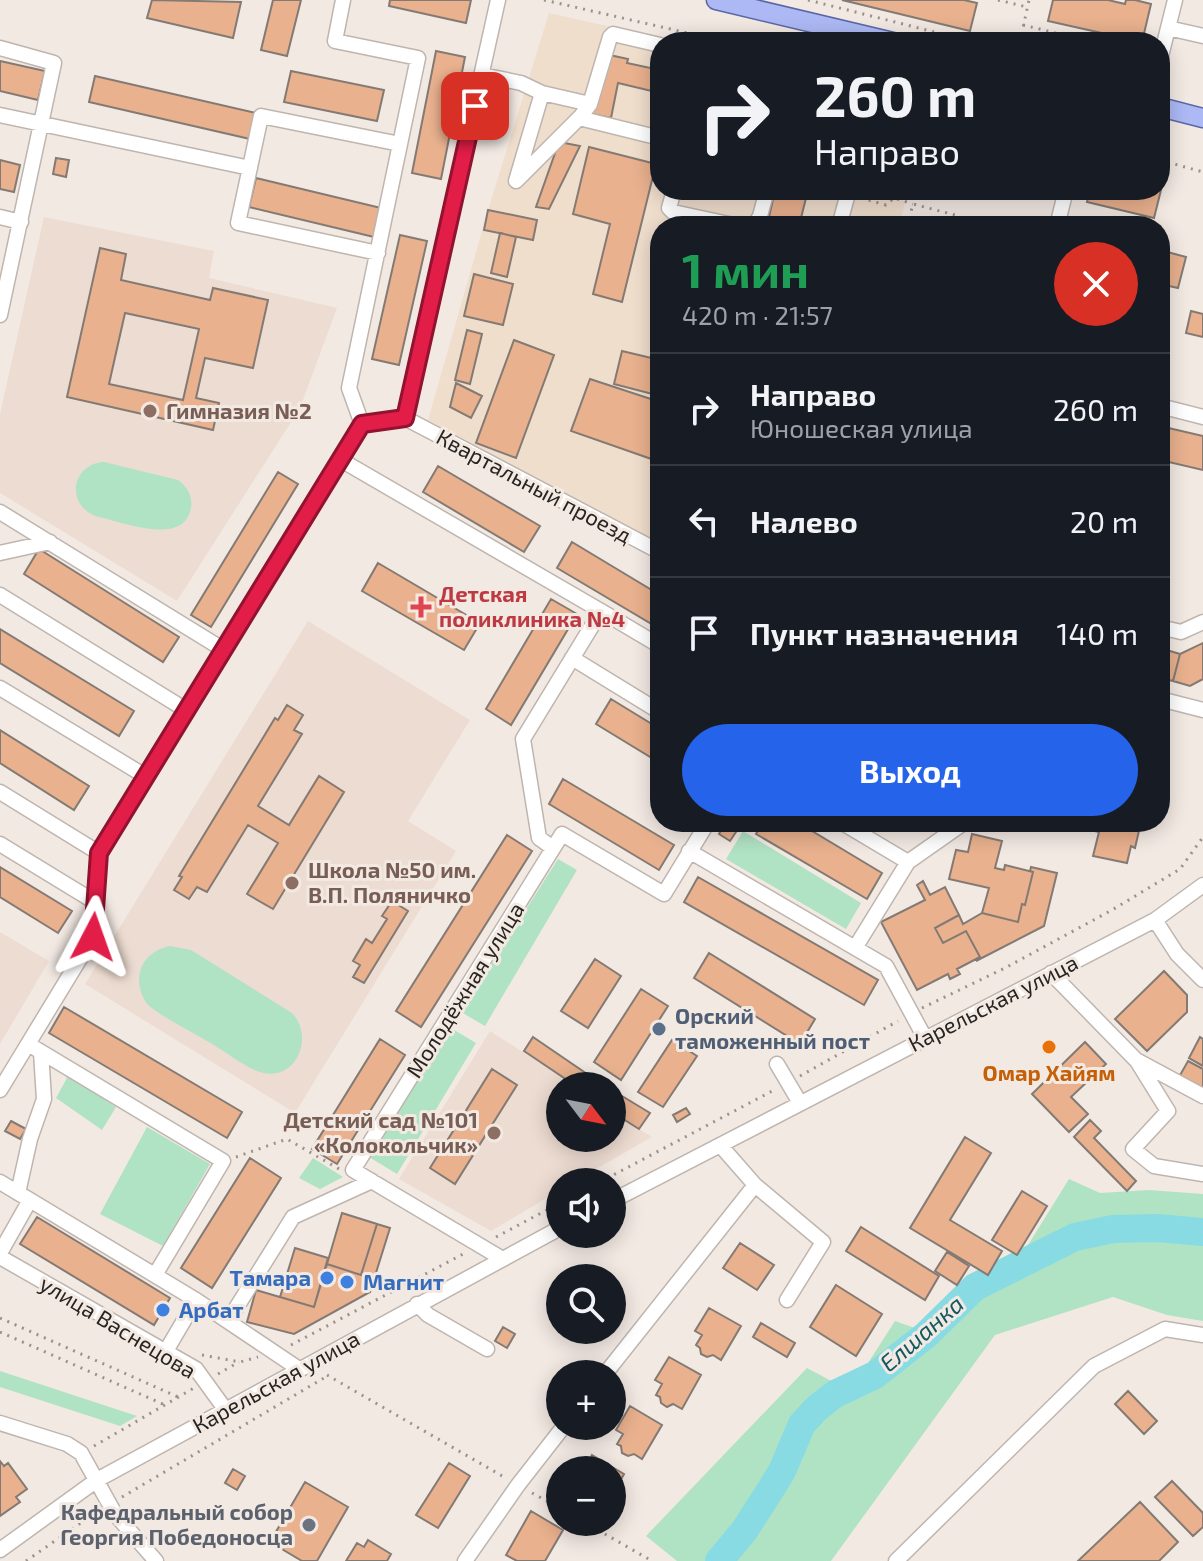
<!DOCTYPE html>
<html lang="ru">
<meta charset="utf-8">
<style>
body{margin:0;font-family:"Exo 2",sans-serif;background:#242831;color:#f1f3f6;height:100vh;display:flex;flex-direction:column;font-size:30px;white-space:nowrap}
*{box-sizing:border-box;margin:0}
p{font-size:26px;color:#9ea1a6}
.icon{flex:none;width:44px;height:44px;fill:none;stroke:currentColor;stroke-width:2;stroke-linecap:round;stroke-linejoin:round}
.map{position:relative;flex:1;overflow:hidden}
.sheet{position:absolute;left:650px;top:216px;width:520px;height:616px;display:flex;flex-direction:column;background:#171b24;border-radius:32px;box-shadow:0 4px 20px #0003}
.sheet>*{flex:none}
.top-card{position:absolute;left:650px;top:32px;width:520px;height:168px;border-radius:32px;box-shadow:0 4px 20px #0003;background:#171b24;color:#f1f3f6;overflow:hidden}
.needle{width:52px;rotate:122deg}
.tools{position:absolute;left:546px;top:1072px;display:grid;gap:16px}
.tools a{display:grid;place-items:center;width:80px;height:80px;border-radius:50%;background:#171b24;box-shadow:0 4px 20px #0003;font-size:40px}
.pin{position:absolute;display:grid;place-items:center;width:68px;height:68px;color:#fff;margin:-34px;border-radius:16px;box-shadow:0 4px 12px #0006}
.me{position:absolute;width:88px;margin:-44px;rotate:4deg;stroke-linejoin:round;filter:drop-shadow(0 0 6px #0008)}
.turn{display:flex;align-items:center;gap:28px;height:168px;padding:0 32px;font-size:36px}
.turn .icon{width:104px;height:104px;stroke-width:2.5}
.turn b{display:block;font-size:56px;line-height:68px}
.round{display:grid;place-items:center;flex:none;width:84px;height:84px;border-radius:42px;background:#242831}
.summary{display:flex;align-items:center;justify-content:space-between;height:136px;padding:0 32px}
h1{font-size:48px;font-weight:700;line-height:60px;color:#1e9e55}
.action{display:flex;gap:16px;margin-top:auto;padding:16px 32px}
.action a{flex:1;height:92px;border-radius:48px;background:#2563eb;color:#fff;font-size:32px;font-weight:700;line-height:92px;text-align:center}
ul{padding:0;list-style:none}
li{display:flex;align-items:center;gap:24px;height:112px;padding:0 32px;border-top:2px solid #363941}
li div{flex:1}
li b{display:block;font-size:30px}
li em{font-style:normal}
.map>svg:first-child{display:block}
.built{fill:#eddcd1}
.industrial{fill:#f0decd}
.green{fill:#b0e2c4}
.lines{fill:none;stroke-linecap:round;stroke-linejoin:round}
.river{stroke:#89dbe3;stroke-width:28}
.building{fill:#e9b18e;stroke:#837a74;stroke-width:2;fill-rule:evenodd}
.minor-casing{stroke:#beb5af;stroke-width:17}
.major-casing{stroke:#5a67a6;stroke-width:21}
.path{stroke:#99928d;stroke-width:3;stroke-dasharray:2 6;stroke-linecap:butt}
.minor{stroke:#fff;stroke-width:14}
.major{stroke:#adb9f4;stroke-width:18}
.route-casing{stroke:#92132f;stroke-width:20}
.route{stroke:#e11d48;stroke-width:14}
.education-dot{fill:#8d6e63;stroke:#f3e9e3;stroke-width:3}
.health-dot{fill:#e0444e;stroke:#f3e9e3;stroke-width:3}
.service-dot{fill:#5c6f8a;stroke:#f3e9e3;stroke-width:3}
.food-dot{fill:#e8710a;stroke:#f3e9e3;stroke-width:3}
.shop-dot{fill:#3f7fe0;stroke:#f3e9e3;stroke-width:3}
.worship-dot{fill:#6b7280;stroke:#f3e9e3;stroke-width:3}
.labels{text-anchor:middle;stroke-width:6;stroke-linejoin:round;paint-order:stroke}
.education-label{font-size:22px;font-weight:bold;fill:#785e54;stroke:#f3e9e3;text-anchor:start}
.street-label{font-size:22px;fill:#272421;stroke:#f3e9e3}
.health-label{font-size:22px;font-weight:bold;fill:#be3a42;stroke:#f3e9e3;text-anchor:start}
.service-label{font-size:22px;font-weight:bold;fill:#4e5e75;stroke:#f3e9e3;text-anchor:start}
.food-label{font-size:22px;font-weight:bold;fill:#c56008;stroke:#f3e9e3}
.shop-label{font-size:22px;font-weight:bold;fill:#366cbe;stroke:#f3e9e3;text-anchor:start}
.worship-label{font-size:22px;font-weight:bold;fill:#5b616d;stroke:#f3e9e3;text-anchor:end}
.water-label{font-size:24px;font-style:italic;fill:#135a60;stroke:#f3e9e3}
</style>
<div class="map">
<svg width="1203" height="1561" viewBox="0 0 1203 1561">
<rect width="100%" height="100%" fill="#f3e9e3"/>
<path class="built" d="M44 217 214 251 209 278 337 308 300 408 177 601 0 493V414Z
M308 621 470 720 408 821 456 851 295 1113 85 984Z
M0 932 49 961 0 1044Z
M490 1031 576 1086H560V1138H612V1112L652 1137 573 1182H560V1190L491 1231 399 1179Z"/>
<path class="industrial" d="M549 13 679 42H660V190H908L899 226H660V544L428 420 488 210Z"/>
<path class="green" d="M104 462 178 480C187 487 193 496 191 508 184 548 120 521 95 516 65 503 72 464 104 462Z
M743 831 861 903 846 929 726 859Z
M558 859 577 870 485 1026 461 1012Z
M170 946 191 950 292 1013C315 1037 296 1083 260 1072 245 1067 230 1055 217 1047 195 1033 168 1021 148 1005 130 981 140 952 170 946Z
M449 1027 476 1043 397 1174 369 1157Z
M68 1076 116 1107 102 1130 56 1098Z
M147 1127 210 1164 163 1246 100 1214Z
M313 1158 343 1177 320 1189 299 1178Z
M1069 1179 1100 1193 1149 1190 1203 1194V1321L1167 1315 1113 1297 995 1335 831 1561H677L646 1536 807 1368 850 1391 895 1321 937 1336 1020 1258Z
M0 1370V1371L137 1416 120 1426 0 1387Z"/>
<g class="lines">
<path class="river" d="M719 1561 744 1531 771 1489 782 1471 802 1424 817 1408 835 1394 875 1375 926 1335 975 1287 1075 1237 1113 1229 1157 1228 1203 1232"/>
</g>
<path class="building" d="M152 0 241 2 233 38 147 18Z
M273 0H301L287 56 261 50Z
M390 0H471L466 23 389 6Z
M842 0H964L977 3 970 31Z
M1053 0H1108L1125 4 1126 0H1135L1151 4 1142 42 1048 21Z
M436 51 465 57 441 179 412 173Z
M605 54 628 59 627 63 660 70V93L618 83 611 118 592 114Z
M0 61 45 71 38 100 0 91Z
M291 71 384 90 377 121 284 102Z
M95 76 256 113 250 139 89 102Z
M660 98V130L653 128Z
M559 142 580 146 549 209 536 207Z
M589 147 656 164 622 302 593 294 610 224 573 214Z
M56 158 69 160 66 177 53 174Z
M0 160 20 165 14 192 0 189Z
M1160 177 1164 178 1154 218 1087 202 1090 190H1160Z
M256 178 381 208 374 237 249 207Z
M775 190H808L799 226H767Z
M488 210 537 220 533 240 484 230Z
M500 233 516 237 507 277 491 273Z
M400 235 427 241 399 365 372 359Z
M100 248 126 254 121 280 210 300 213 288 268 300 253 368 205 358 196 398 219 403 213 430 67 397ZM125 313 199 329 183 400 109 384Z
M1160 250 1186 257 1178 288 1160 284Z
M474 274 513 284 503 325 464 316Z
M1191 311 1203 314V337L1186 333Z
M467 330 482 334 470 384 455 380Z
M514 340 554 355 516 458 476 443Z
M622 351 660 360V396L614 384Z
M590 379 660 402V462L571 431Z
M456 383 482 396 471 418 450 407Z
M1160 426 1203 436V470L1160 460Z
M438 466 540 526 524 552 423 492Z
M278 472 298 484 211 627 191 615Z
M572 542 660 595V629L557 568Z
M39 549 179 637 163 662 24 574Z
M378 563 480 623 464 650 362 591Z
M551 599 577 614 511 725 486 709Z
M0 629 134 711 119 736 0 663Z
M1203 643V679L1190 686 1173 681 1180 654Z
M1160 648 1180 654 1173 681 1160 678Z
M611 699 660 729V763L596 724Z
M287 705 303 715 294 730 302 734 258 806 289 825 319 776 344 792 273 909 247 894 278 843 248 825 207 892 197 887 189 899 174 890 182 877 179 876 275 718 278 720Z
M0 730 89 786 74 810 0 763Z
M563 779 674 845 659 870 549 804Z
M726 822H734L740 826 730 841 719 834Z
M763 822H797L882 873 867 899 756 834Z
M1141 822 1135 848 1131 846 1127 863 1093 856 1099 832 1059 823Z
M972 834 1002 841 995 868 1004 870 1005 865 1033 872 1025 905 1022 904 1018 922 982 913 989 888 949 879 956 850 968 852Z
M507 835 532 851 421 1027 396 1011Z
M0 867 72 911 58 933 0 897Z
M1031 867 1057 873 1044 926 976 961 980 957 966 931 943 943 935 928 959 915 963 924 982 913 1018 922 1022 904 1025 905 1033 872 1030 871Z
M698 877 878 980 864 1005 684 902Z
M923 881 930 895 945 887 959 915 935 928 943 943 966 931 980 957 957 969 960 974 950 979 948 974 917 990 881 922 925 900 917 885Z
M392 901 408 911 364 983 353 977 360 965 353 961 366 939 372 943 387 919 382 916Z
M709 953 815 1019 800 1044 694 978Z
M595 959 621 976 588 1028 561 1011Z
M1164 971 1187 995V1012L1147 1051 1115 1019Z
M641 989 668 1006 621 1080 594 1062Z
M64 1007 242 1112 227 1138 49 1033Z
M533 1037 590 1076 583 1086H576L524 1051Z
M1200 1037 1203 1039V1066L1189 1058Z
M380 1039 405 1055 337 1164 312 1149Z
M672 1040 697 1056 663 1107 638 1092Z
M1085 1042 1106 1064 1071 1097 1088 1114 1069 1132 1032 1094Z
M1188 1061 1203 1069V1090L1179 1077Z
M492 1069 517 1085 455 1184 430 1168Z
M622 1096 650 1113 639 1129 612 1112Z
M686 1108 690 1114 677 1122 673 1115Z
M1090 1120 1101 1131 1094 1138 1136 1181 1127 1191 1074 1137Z
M11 1121 26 1129 20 1139 5 1131Z
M965 1137 991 1153 950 1220 1002 1251 988 1275 910 1228Z
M250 1158 281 1178 212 1288 181 1268Z
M1022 1191 1047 1206 1017 1255 992 1240Z
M342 1213 377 1224 361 1275 327 1264Z
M37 1217 170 1298 154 1325 20 1244Z
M377 1224 390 1228 370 1292 294 1334 247 1322 256 1290 314 1307 327 1264 361 1275Z
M861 1227 939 1276 925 1300 846 1251Z
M740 1243 774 1265 757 1290 723 1268Z
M295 1248 328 1258 314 1307 280 1297Z
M947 1252 969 1266 957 1285 935 1271Z
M836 1285 882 1314 856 1356 810 1327Z
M709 1308 741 1326 721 1360 713 1355 707 1357 701 1354 700 1348 696 1345 702 1335 695 1331Z
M761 1323 795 1343 787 1357 753 1337Z
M503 1327 515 1334 507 1348 495 1341Z
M669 1357 701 1375 682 1409 673 1404 667 1407 661 1403 660 1397 656 1395 662 1384 655 1380Z
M1128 1391 1157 1421 1144 1434 1115 1404Z
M630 1406 662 1425 642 1459 634 1454 628 1456 622 1453 621 1446 617 1444 623 1434 616 1430Z
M592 1455 624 1474 612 1495V1470H584Z
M0 1461 4 1466 8 1463 27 1489 16 1497 20 1502 0 1516Z
M449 1463 470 1476 438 1528 416 1515Z
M233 1469 245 1476 237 1490 225 1483Z
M1172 1481 1203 1513V1527L1193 1536 1155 1497Z
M305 1482 348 1507 317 1561H302L270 1542Z
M1140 1502 1178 1542 1159 1561H1078Z
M531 1511 563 1530 545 1561H517L506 1555Z
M368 1540 391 1554 387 1561H346L357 1543 364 1547Z"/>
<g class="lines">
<g class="minor-casing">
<path id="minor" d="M343 0 335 41 418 58 349 388 362 424
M498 0 405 418 660 552
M1168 28 1203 36
M0 48 54 63 0 315
M1160 60 1175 0
M482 75 521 83 542 93 516 181 581 116 590 104 610 37 613 34 660 45
M542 93 590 104
M0 115 250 168
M579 118 660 138
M674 190 669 208 673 212 738 226
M0 217 21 222
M754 226 760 216 767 190
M839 226 849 190
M1057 226 1066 190
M378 253 238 223 261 116 400 144
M1160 406 1203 417
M362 424 405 418
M341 460 601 611
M0 512 224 650
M0 553 50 542
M0 595 186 710
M1160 627 1181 632 1203 622
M572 658 660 712
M0 688 145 776
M1160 699 1203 710
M0 792 99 853
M841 822 908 862
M0 844 95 902
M553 848 539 838 523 739 601 611 660 646
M689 851 886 966 925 1038
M1155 920 1177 954 1203 980
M855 948 908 862 965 822
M1051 973 1136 1060 1203 1096
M28 1044 223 1161 155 1275
M1137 1061 1168 1111 1133 1149 1154 1166 1203 1174
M777 1064 800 1103
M0 1090 93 937 99 853 362 424
M720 1145 755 1185 823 1242 787 1300
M0 1182 196 1300 299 1369
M18 1193 30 1139 44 1099 41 1052
M612 1201 1155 920 1203 885
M0 1253 30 1200
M0 1257 196 1369 225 1409
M501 1258 353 1170 562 834 664 894 708 822
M417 1304 428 1315 487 1349
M228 1321 293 1217 372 1181
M166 1351 196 1300
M605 1374 755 1185
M0 1423 67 1444 81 1453 115 1514 156 1561
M0 1550 97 1480 560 1228
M465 1561 518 1485 564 1426
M896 1561 1094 1366 1165 1329 1203 1335"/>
</g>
<g class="major-casing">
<path id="major" d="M716 0 893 42
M1160 107 1203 118"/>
</g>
<path class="path" d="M544 0 727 42
M808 0 974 42
M998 0 1027 7
M1023 25 1092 42
M1020 42 1029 0
M1160 160 1203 172
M861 198 886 205 894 198 913 204
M907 226 913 204 955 215
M933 226 938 211
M922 1008 1005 968 1112 910 1180 869 1203 837
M800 1076 898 1021
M236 1157 287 1139 341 1170
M600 1182 776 1089
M496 1237 560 1203
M0 1318 178 1397
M0 1332 165 1405
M291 1345 465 1253
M202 1355 240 1362 258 1357
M218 1374 239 1362
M327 1375 504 1477
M94 1446 194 1388
M532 1493 560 1508
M122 1497 329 1375
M584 1522 652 1561
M26 1561 98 1511"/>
<use href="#minor" class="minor"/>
<use href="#major" class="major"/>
</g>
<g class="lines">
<g class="route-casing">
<path id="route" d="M93 937 99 853 362 424 405 418 475 106"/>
</g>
<use href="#route" class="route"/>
</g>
<g class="education-dot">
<circle cx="150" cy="411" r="8"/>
<circle cx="292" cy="883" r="8"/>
<circle cx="494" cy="1133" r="8"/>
</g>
<path class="health-dot" d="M417 595h8v8h8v8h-8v8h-8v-8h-8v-8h8z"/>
<circle class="service-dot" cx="659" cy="1029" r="8"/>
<circle class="food-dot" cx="1049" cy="1047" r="8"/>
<g class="shop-dot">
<circle cx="327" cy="1278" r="8"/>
<circle cx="347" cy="1282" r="8"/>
<circle cx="163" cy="1310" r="8"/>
</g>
<circle class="worship-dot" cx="309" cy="1525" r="8"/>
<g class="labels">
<g class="education-label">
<text x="166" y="419">Гимназия №2</text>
<text x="308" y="878">Школа №50 им.<tspan x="308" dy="25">В.П. Поляничко</tspan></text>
<text x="478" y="1128" text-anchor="end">Детский сад №101<tspan x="478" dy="25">«Колокольчик»</tspan></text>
</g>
<g class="street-label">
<text transform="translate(534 486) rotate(28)" y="8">Квартальный проезд</text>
<text transform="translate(465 990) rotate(-58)" y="8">Молодёжная улица</text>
<text transform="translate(993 1003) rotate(-27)" y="8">Карельская улица</text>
<text transform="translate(118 1327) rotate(31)" y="8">улица Васнецова</text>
<text transform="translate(276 1382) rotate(-29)" y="8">Карельская улица</text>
</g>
<g class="health-label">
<text x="439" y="602">Детская<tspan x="439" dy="25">поликлиника №4</tspan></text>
</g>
<g class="service-label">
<text x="675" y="1024">Орский<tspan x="675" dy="25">таможенный пост</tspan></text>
</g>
<g class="food-label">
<text x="1049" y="1081">Омар Хайям</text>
</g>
<g class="shop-label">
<text x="311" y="1286" text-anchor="end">Тамара</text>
<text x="363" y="1290">Магнит</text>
<text x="179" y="1318">Арбат</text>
</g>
<g class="worship-label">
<text x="293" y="1520">Кафедральный собор<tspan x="293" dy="25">Георгия Победоносца</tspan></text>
</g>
<g class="water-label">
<text transform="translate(922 1334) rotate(-41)" y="8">Елшанка</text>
</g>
</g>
</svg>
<div class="tools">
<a><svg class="needle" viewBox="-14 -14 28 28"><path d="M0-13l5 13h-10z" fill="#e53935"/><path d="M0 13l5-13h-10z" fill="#9ea1a6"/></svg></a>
<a><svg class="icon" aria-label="sound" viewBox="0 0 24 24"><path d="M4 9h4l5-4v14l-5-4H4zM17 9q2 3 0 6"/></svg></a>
<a><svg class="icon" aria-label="search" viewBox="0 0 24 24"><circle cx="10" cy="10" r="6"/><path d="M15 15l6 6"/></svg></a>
<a>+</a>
<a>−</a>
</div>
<div class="pin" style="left:475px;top:106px;background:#d93025"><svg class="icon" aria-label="arrive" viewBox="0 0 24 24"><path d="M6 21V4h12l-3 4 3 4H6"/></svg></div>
<svg class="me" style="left:93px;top:937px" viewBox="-20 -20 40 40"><path d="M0-17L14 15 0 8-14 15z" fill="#e11d48" stroke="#fff" stroke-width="4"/></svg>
<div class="top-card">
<div class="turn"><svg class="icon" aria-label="right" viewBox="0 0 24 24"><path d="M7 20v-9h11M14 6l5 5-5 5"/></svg><div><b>260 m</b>Направо</div></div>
</div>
<section class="sheet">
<div class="summary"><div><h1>1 мин</h1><p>420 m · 21:57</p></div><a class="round" style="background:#d93025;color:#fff"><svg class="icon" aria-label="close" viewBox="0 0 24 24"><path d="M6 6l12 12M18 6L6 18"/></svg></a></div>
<ul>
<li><svg class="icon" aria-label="right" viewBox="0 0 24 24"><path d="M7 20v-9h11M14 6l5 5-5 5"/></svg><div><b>Направо</b><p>Юношеская улица</p></div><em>260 m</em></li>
<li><svg class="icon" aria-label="left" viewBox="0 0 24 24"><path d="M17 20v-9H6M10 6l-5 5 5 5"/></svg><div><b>Налево</b></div><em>20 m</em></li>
<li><svg class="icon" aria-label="arrive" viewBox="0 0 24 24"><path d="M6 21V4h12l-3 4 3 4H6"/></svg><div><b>Пункт назначения</b></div><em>140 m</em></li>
</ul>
<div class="action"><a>Выход</a></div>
</section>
</div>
